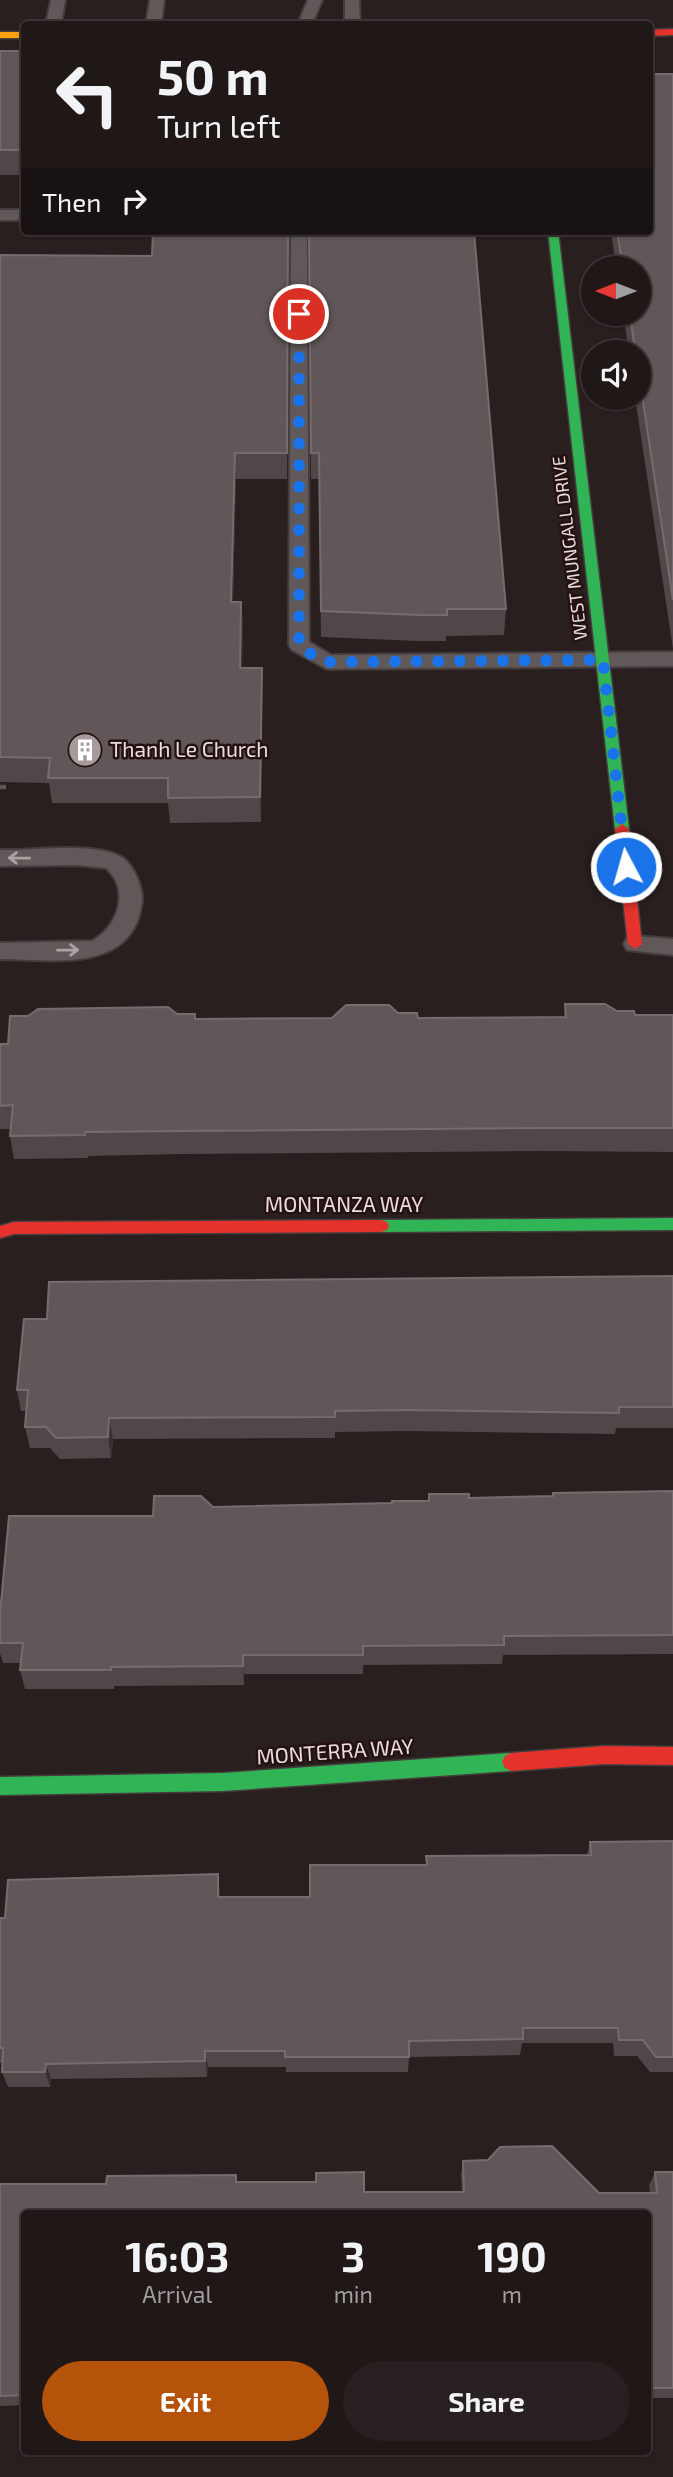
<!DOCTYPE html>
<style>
body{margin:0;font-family:"Exo 2",sans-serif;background:#282020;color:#f1f3f6;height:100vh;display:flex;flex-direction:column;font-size:26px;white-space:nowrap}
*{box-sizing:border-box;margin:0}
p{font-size:23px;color:#a29fa1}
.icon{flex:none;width:38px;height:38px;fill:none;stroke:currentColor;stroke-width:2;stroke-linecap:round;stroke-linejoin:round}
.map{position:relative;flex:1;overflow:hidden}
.details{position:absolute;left:21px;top:2210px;width:630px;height:245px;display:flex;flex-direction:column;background:#201717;border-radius:7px;box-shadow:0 2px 5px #0004,0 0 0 2px #3d3636}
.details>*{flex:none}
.hud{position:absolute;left:21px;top:21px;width:632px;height:214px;border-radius:7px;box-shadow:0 2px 5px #0004,0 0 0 2px #3d3636;background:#201717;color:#f1f3f6;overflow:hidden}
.needle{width:46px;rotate:270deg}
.buttons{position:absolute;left:581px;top:256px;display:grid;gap:14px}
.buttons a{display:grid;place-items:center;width:70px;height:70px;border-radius:50%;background:#201717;box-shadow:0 2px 5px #0004,0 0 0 2px #3d3636;font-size:35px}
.pin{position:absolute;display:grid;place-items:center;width:60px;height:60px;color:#fff;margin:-30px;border:4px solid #fff;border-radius:50%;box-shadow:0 2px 7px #0007}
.me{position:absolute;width:77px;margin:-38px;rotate:354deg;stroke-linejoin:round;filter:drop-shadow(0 0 5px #0008)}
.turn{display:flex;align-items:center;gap:24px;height:147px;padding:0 21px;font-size:32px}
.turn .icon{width:91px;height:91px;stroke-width:2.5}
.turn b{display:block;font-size:49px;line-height:60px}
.then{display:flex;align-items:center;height:66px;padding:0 21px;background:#0003;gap:14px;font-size:26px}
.eta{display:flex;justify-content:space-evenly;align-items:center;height:119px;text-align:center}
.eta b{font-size:42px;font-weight:700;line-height:49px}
.button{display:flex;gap:14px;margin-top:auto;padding:14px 21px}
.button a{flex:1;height:80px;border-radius:42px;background:#b45309;color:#fff;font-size:28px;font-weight:700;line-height:80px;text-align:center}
.button a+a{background:#282020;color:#f1f3f6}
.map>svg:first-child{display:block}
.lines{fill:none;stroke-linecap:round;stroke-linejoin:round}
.lane-casing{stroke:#453c3c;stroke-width:4}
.fast-casing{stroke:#453c3c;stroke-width:3}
.slow-casing{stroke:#453c3c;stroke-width:3}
.jam-casing{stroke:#453c3c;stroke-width:3}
.path{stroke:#5e5656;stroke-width:4.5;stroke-dasharray:6 3.5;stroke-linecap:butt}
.lane{fill:#615959;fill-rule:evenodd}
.fast{fill:#30b455;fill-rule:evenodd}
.slow{fill:#ff9f0a;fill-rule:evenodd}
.jam{fill:#e5322d;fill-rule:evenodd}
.wall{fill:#514748}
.shaded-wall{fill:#3a3031}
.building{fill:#615758;stroke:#766c6d;stroke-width:2}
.oneway{stroke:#aca2a1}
.route{stroke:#1a73e8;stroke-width:12;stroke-dasharray:0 21.6}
.labels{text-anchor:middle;stroke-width:5;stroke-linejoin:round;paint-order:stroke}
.far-street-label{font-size:18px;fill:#eadddc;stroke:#241212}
.poi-label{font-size:21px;fill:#eadddc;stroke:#241212;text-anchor:start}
.street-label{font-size:21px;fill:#eadddc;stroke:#241212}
</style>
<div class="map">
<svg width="673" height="2477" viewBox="0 0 673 2477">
<rect width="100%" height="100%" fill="#2a1f1f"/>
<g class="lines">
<g class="lane-casing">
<path id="lane" d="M51 0H65L61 24H46Z
M150 0H164L161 24H146Z
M308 0H322L312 24H298Z
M345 0H359L360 24H345Z
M0 210H24V220H0Z
M291 231H307L309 642 331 655 673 652V666L327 669 292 650 289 645Z
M0 850C32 851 96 841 123 858 134 866 143 888 142 901 134 975 51 959 0 959V943L92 941C118 927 131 890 106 868L76 865 0 866Z
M635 936 673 939V955L627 950 624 944 627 938Z"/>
</g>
<g class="fast-casing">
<path id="fast" d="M548 231H558L629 829 622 834 615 829Z
M673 1218V1230L381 1232 375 1230 373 1226 375 1222 381 1220Z
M511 1753 517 1756 520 1762 517 1768 511 1771 223 1791 0 1795V1777L223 1773Z"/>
</g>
<g class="slow-casing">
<path id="slow" d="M0 32H24V38H0Z"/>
</g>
<g class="jam-casing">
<path id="jam" d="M673 29V35L649 36V30Z
M622 824 629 829 642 944 635 949 628 944 615 829Z
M381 1220 387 1222 389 1226 387 1230 381 1232 14 1234 0 1238V1226L14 1222Z
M604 1746 673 1747V1765L604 1764 511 1771 505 1768 502 1762 505 1756 511 1753Z"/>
</g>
<path class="path" d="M0 787H7"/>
<use href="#lane" class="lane"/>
<use href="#fast" class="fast"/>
<use href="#slow" class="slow"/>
<use href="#jam" class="jam"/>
</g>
<path class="wall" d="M0 51H24V175H0Z
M673 74V649L635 397H639V352H629L623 313H639V268H616L611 231H649Z
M309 231 506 609 504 635 446 636V641H418L321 637 319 479H311Z
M288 250 287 479H236L233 602H241L243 628 242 668 262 694 261 822 170 823 168 803H52L49 783 0 782V255L152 256Z
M565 1004 617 1011 635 1015H673V1152L542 1151 182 1154 88 1156V1158L14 1159 10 1136V1129H0V1044H8L177 1014 195 1019 332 1018 398 1013 418 1018 564 1017Z
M673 1276V1428H616L615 1434 407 1431 335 1432V1438L113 1439 111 1458 60 1459 50 1448H30L25 1427 26 1411H21L17 1390 47 1319Z
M673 1491V1654L503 1655 502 1664 363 1665V1674H244V1685L114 1686V1689H25L20 1670 21 1663H3L0 1653V1614L153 1516 213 1507 392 1503 469 1498 552 1497 553 1493Z
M673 1841V2072H650L637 2056H614L613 2043H522L520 2055 409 2057 408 2072H286V2067H208L207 2077 51 2079 50 2087H8L2 2072V2063H0V1918H5L218 1874 220 1897H310L426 1865V1856L587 1855 590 1842Z
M463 2161 599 2193H650L649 2186 655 2172H673V2398H648V2214H24V2405L0 2406V2184L237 2182 364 2192H462L461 2175Z"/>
<path class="shaded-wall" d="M235 453 236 479 232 628 231 602Z
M241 602 243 628 241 694 240 668Z
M262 668V694L261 822 260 797Z
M109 1418 113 1439 111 1458 108 1437Z
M243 1655 244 1674V1685L243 1666Z
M218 1874 220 1891V1915L218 1897Z
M205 2051 208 2067 207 2077 205 2061Z
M46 2064 51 2079 50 2087 45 2072Z"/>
<path class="building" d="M0 51H24V150H0Z
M649 74H673V600L639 375V352H635L630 313H639V268H623L617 231H649Z
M153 231H288L287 453H235L231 602H241L240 668H262L260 797 168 798V778H48L50 758 0 757V255L152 256Z
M309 231H474L506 609H447V615H419L321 611 319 453H311Z
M565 1004H605L617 1011H634L635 1015H673V1128H545L180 1131 85 1132V1135L10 1136 13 1105 0 1106V1044H8L10 1016H28L38 1009 168 1007 177 1014H195V1019L332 1018 346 1005H389L398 1013H417L418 1018 566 1017Z
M673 1276V1407H619V1413L408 1410 335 1411V1417L109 1418 108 1437 56 1438 46 1427H25L28 1390H17L24 1319H47L49 1282Z
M673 1491V1635L504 1636V1645L363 1646V1655H243V1666L111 1667V1670H20L23 1643H0V1614L9 1516H153L154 1496H201L213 1507 392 1503V1501H429V1494H469V1498L553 1496V1493Z
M673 1841V2057H656L643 2040H619L618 2028H523V2039L409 2041V2057H285V2051H205V2061L46 2064 45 2072H2L3 2048H0V1918H5L8 1880 218 1874V1897H310V1865H427L426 1856 591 1855 590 1842Z
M552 2146 599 2193H657L655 2172H673V2388H648V2214H24V2395L0 2396V2184H106L107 2176 236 2175V2182H316V2173L364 2172V2192H464L463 2161 488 2160 500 2147Z"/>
<defs><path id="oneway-shaft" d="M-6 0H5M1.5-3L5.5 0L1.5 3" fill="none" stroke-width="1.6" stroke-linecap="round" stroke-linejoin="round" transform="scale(1.75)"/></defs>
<g class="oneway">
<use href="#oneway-shaft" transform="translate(19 858) rotate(-179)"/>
<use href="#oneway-shaft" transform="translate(68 950) rotate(-1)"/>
</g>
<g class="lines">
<path class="route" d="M299 314V645L315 657 327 662 603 660 626 867"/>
</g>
<defs>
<g id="building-disc" transform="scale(1.75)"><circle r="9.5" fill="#a79a9a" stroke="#241212"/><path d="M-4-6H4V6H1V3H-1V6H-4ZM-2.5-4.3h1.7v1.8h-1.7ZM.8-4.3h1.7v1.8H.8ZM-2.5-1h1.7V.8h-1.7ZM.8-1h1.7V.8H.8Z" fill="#fff"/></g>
</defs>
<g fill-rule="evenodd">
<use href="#building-disc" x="85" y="750"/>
</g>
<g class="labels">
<g class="far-street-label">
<text transform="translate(570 548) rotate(-97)" y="6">WEST MUNGALL DRIVE</text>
</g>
<g class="poi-label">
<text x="110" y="757">Thanh Le Church</text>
</g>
<g class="street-label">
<text x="344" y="1212">MONTANZA WAY</text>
<text transform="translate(335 1752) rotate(-4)" y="7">MONTERRA WAY</text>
</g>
</g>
</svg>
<div class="buttons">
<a><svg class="needle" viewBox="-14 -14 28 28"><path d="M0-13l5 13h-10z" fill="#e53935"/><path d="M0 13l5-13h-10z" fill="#a29fa1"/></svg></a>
<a><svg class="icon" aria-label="sound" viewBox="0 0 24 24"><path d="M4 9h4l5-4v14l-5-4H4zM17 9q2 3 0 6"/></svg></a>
</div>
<div class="pin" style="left:299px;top:314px;background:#d93025"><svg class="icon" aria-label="arrive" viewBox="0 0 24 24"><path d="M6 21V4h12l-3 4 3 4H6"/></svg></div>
<svg class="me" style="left:626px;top:867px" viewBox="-20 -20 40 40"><circle r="17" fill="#1a73e8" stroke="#fff" stroke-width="3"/><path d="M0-11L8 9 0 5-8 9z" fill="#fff"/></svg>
<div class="hud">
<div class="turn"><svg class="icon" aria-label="left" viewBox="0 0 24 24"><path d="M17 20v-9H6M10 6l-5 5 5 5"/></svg><div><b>50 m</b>Turn left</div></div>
<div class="then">Then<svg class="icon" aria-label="right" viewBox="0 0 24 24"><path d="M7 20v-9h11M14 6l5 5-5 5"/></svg></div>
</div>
<section class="details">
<div class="eta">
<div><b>16:03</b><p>Arrival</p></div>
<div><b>3</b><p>min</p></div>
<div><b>190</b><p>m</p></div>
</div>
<div class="button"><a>Exit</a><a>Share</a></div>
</section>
</div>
